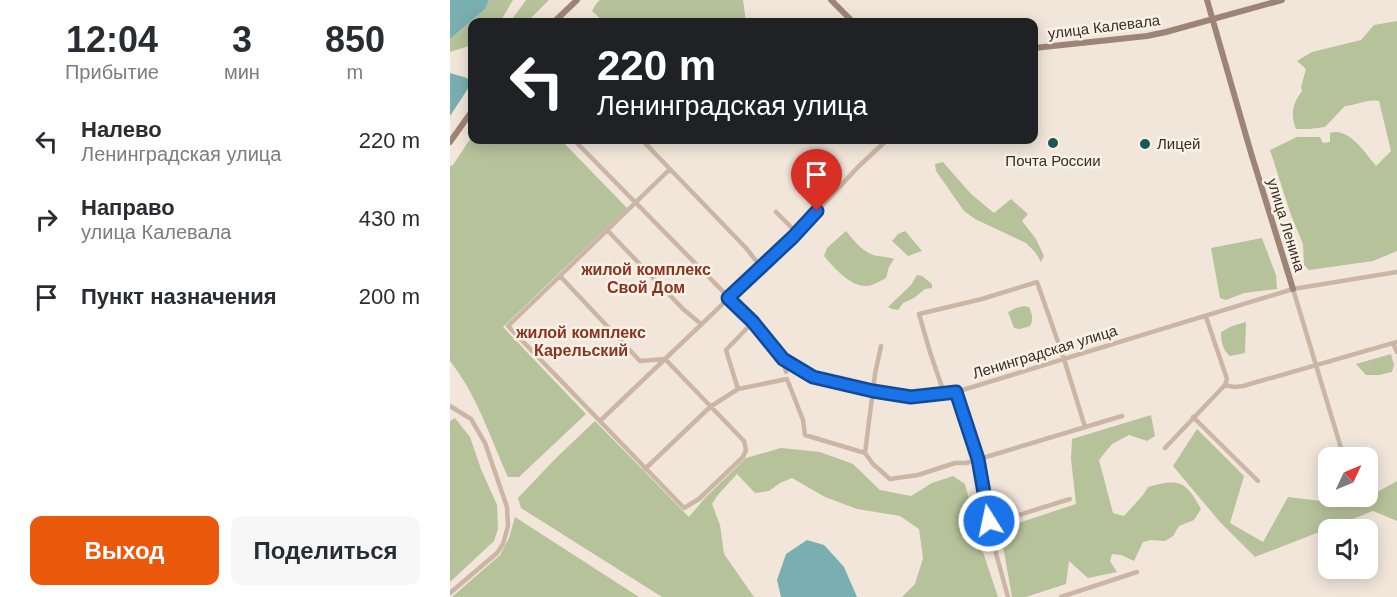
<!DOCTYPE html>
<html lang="ru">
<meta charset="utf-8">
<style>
body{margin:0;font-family:Helvetica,sans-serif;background:#f7f7f7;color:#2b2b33;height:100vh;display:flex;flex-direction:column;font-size:22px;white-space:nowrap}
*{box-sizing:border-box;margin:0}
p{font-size:20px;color:#7c7c81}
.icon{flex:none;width:33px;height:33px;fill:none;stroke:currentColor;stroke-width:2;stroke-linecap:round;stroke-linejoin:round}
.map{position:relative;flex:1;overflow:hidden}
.sheet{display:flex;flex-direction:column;background:#fff;width:450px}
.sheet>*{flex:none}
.top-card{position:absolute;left:18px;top:18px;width:570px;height:126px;border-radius:12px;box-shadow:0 3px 15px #0003;background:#202124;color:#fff;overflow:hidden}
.needle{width:39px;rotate:46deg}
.tools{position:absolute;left:868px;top:447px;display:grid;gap:12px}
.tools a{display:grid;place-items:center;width:60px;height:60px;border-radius:12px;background:#fff;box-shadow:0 3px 15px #0003;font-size:30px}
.pin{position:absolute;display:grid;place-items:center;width:51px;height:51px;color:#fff;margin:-62px -26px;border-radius:50% 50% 50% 0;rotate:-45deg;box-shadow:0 0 6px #0007}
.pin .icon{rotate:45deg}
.me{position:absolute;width:66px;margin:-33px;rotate:350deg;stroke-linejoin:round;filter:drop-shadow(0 0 4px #0008)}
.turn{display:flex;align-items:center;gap:21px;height:126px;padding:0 30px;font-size:27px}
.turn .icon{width:78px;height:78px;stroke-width:2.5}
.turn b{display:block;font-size:42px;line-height:51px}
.eta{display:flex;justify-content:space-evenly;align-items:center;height:102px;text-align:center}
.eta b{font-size:36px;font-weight:600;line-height:42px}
.primary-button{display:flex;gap:12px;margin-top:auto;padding:12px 30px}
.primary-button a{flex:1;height:69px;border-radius:12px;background:#ea580c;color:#fff;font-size:24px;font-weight:600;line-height:69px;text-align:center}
.primary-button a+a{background:#f7f7f7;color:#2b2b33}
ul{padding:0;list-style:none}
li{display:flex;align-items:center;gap:18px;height:78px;padding:0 30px}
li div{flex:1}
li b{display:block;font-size:22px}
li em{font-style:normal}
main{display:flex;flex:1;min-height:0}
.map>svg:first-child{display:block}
.green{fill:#b6c29a}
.water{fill:#79afb0}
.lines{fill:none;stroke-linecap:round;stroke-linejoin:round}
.street{stroke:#cbb6a6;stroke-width:4.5}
.secondary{stroke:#9e8477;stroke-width:6}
.route-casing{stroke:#114b97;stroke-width:15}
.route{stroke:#1a73e8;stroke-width:10}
.poi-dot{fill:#1c5759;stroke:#faf1e7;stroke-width:2}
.labels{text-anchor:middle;stroke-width:5;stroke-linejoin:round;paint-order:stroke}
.street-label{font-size:15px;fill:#372c27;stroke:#faf1e7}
.poi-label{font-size:15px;fill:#372c27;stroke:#faf1e7;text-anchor:start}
.neighbourhood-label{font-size:16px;font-weight:bold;fill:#88341e;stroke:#faf1e7}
</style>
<main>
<section class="sheet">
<div class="eta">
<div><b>12:04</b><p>Прибытие</p></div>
<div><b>3</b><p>мин</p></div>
<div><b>850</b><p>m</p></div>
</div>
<ul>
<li><svg class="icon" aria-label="left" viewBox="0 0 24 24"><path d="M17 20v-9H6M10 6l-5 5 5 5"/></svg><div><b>Налево</b><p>Ленинградская улица</p></div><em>220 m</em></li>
<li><svg class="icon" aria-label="right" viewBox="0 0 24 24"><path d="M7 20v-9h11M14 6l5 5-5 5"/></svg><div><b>Направо</b><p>улица Калевала</p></div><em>430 m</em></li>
<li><svg class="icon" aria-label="arrive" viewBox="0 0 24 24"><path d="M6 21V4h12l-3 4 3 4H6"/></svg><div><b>Пункт назначения</b></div><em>200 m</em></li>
</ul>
<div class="primary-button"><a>Выход</a><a>Поделиться</a></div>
</section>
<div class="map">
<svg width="947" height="597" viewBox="0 0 947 597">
<rect width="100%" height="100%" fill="#f2e6da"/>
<path class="green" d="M39 0H63L50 22H22V45L0 52V39L35 9Z
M76 0H99L77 22H60Z
M150 0H293L296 22H154L142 11 146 4Z
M947 21V251L923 261 859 270 854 265 853 244 841 215 820 150 847 137H870L873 143 880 142V133C899 127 915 153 926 166L941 151 929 101C917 99 908 105 895 106L875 127 859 129H846C840 114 843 103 852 91L851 87 856 69 847 61 862 52 911 40 924 25Z
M22 136V140H111L177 208 53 327 136 414 69 477H58C40 437 27 395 0 361V166L3 165Z
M493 162 521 194 544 213 561 199 578 214 572 221 586 239 594 256 591 262 585 252 576 243 525 219 514 211 486 171 485 164Z
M396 231C405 242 414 254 428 256 434 257 438 257 444 259L439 267 436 278C432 280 427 283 422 285 404 291 385 269 374 256L377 248Z
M455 231 457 233 472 251 458 256 442 241 448 234Z
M812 238 826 275 827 289 794 293 776 300 770 298 761 248Z
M467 275 472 276 482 284V288L475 289 464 298 453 303 448 310 442 309 438 307 461 285Z
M574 306 579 307C582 314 584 319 580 326L570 329 564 328 558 312 566 308Z
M796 322 795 353 780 356C773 350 771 342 771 332L782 326Z
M941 354 944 365 942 372 929 375H916L906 364Z
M701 415 705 436 697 441 679 435 662 444 649 460 663 513 674 516 693 495 698 487C729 478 736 481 751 509L744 520 729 526 723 536 715 541 701 540 693 542 684 561 671 555 662 554 660 561 667 572 638 578 619 561 616 584 576 597H562L550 529 626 504 621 459 622 439Z
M5 418 20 437 31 469 47 505 48 529 44 541 0 582V421Z
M145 421 239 517 255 498 296 458 331 448 370 452 403 464 430 490 461 496 482 483 503 476 515 484 531 546 548 597H452L465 584 473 558 469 529 450 516 407 509 375 497 342 478 330 483 319 491 305 493 287 474 267 496 262 504 270 525 274 554 304 597H212L71 508 68 498 106 458Z
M747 429 794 476 780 523 813 542 838 497 904 505 947 481V521L923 511 805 557 770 522 723 466Z
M65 517 189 597H2L50 555 59 538Z"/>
<path class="water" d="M0 0H39L35 9 0 39Z
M0 73 17 78 21 84 0 116Z
M357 540 374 545 386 558 394 567 407 597H331L327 580 336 554Z"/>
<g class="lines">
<path class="street" d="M124 140 303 322 333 359 363 377 423 391 461 397 506 392 843 289 947 272
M192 140 296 248 311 267
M326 212 347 233
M157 230 233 309 251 324
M110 276 190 361 215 359 294 441 296 450 293 457 249 499 234 508 58 326Z
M110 276 220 169
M843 289 894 458
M943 343 947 352
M431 346 425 374 415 453 423 464 440 479 468 475 505 463H516L672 416
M333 359 336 372
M775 385 784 387 793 386 947 342
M288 389 276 350 303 322
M506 392 528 459 542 539 558 597
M494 393 480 352 469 314 532 299 587 282 614 359 635 427
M0 406 21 419 35 443 57 507 58 526 53 544 47 553 0 593
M743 417 808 481
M150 421 343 237 408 167 437 140
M715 448 775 385 777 379 756 317
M195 469 260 407 288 389 337 379 353 420 355 435 415 453
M539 521 546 522 620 499
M611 597 687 572"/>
<path class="secondary" d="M381 0 403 22
M757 0 801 153 843 289
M104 22 127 0
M584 48 697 36 716 32 832 0
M0 142 22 111"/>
</g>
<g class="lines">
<g class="route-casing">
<path id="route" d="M367 211 343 237 278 298 303 322 333 359 363 377 423 391 461 397 506 392 528 459 539 521"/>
</g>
<use href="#route" class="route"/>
</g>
<g class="poi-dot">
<circle cx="603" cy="143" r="6"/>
<circle cx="695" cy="144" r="6"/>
</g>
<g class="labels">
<g class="street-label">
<text transform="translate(654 27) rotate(-7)" y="5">улица Калевала</text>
<text transform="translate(836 225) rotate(73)" y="5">улица Ленина</text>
<text transform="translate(595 352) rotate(-17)" y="5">Ленинградская улица</text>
</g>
<g class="poi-label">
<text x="707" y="149">Лицей</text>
<text x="603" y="166" text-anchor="middle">Почта России</text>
</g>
<g class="neighbourhood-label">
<text x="196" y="275">жилой комплекс<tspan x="196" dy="18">Свой Дом</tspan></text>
<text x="131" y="338">жилой комплекс<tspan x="131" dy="18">Карельский</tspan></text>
</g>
</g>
</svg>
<div class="tools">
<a><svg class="needle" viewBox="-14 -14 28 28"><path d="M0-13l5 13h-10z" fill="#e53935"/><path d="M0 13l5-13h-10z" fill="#7c7c81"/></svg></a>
<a><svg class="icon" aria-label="sound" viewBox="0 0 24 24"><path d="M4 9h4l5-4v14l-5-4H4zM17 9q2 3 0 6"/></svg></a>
</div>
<div class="pin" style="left:367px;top:211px;background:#d93025"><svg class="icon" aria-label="arrive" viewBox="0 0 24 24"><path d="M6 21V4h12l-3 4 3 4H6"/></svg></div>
<svg class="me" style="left:539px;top:521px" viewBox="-20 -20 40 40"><circle r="17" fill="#1a73e8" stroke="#fff" stroke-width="3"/><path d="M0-11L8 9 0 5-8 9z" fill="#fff"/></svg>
<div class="top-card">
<div class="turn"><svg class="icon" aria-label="left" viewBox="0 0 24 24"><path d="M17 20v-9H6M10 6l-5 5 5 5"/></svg><div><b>220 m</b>Ленинградская улица</div></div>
</div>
</div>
</main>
